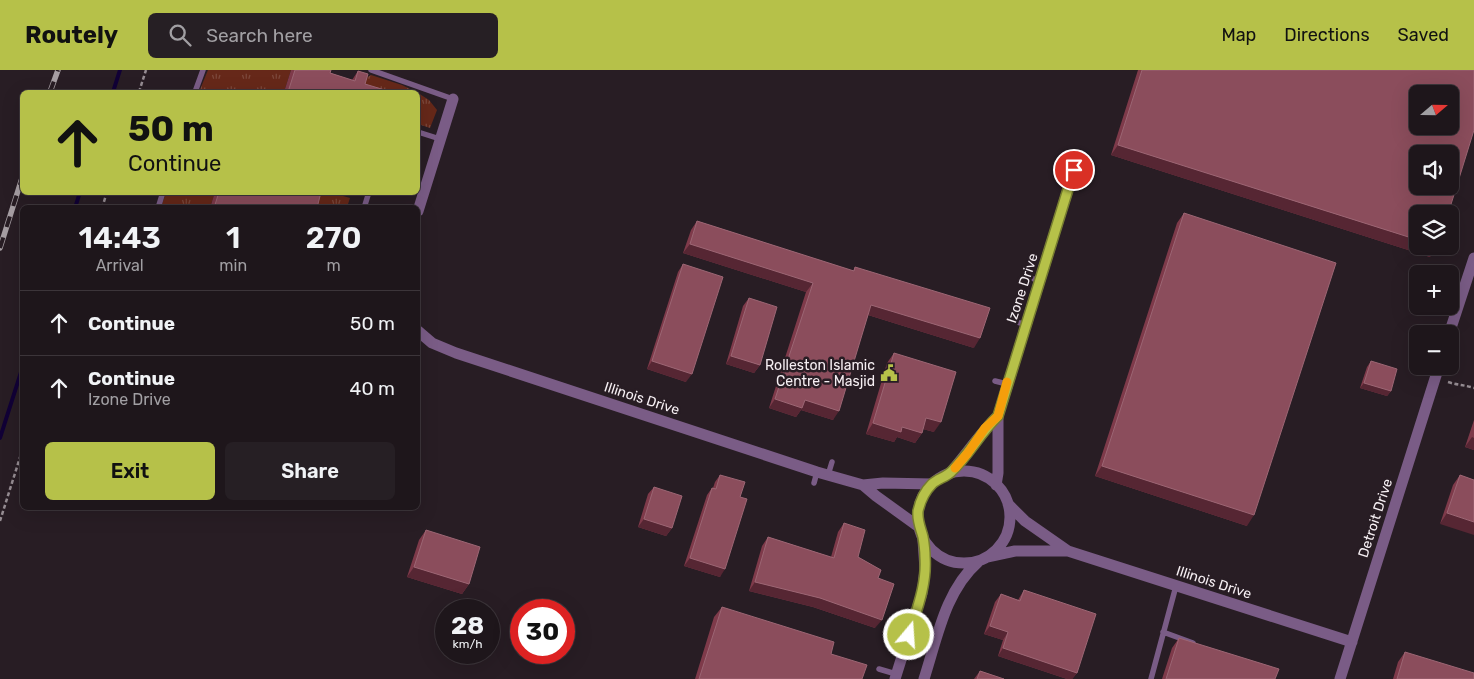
<!DOCTYPE html>
<meta charset="utf-8">
<style>
body{margin:0;font-family:Rubik,sans-serif;background:#261f24;color:#f1f3f6;height:100vh;display:flex;flex-direction:column;font-size:19px;white-space:nowrap}
*{box-sizing:border-box;margin:0}
p{font-size:16px;color:#a19fa3}
.icon{flex:none;width:28px;height:28px;fill:none;stroke:currentColor;stroke-width:2;stroke-linecap:round;stroke-linejoin:round}
.map{position:relative;flex:1;overflow:hidden}
.drawer{position:absolute;left:20px;top:135px;width:400px;height:305px;display:flex;flex-direction:column;background:#1e161b;border-radius:8px;box-shadow:0 5px 20px #0002,0 0 0 1px #3c353a}
.drawer>*{flex:none}
.banner{position:absolute;left:20px;top:20px;width:400px;height:105px;border-radius:8px;box-shadow:0 5px 20px #0002,0 0 0 1px #3c353a;background:#b6c149;color:#111;overflow:hidden}
.needle{width:32px;rotate:70deg}
.tools{position:absolute;left:1409px;top:15px;display:grid;gap:10px}
.tools a{display:grid;place-items:center;width:50px;height:50px;border-radius:8px;background:#1e161b;box-shadow:0 5px 20px #0002,0 0 0 1px #3c353a;font-size:25px}
.speed{position:absolute;left:435px;top:529px;display:flex;gap:10px;font-size:25px;font-weight:700;text-align:center}
.speed>*{display:grid;place-content:center;width:65px;height:65px;border-radius:50%;background:#1e161b;box-shadow:0 5px 20px #0002,0 0 0 1px #3c353a;line-height:1}
.speed small{font-size:12px;font-weight:400}
.speed .limit{border:8px solid #d22;background:#fff;color:#111}
.pin{position:absolute;display:grid;place-items:center;width:42px;height:42px;color:#fff;margin:-21px;border:2px solid #fff;border-radius:50%;box-shadow:0 1px 5px #0007}
.me{position:absolute;width:55px;margin:-28px;rotate:18deg;stroke-linejoin:round;filter:drop-shadow(0 0 4px #0008)}
.turn{display:flex;align-items:center;gap:18px;height:105px;padding:0 25px;font-size:22px}
.turn .icon{width:65px;height:65px;stroke-width:2.5}
.turn b{display:block;font-size:35px;line-height:42px}
.eta{display:flex;justify-content:space-evenly;align-items:center;height:85px;text-align:center}
.eta b{font-size:30px;font-weight:600;line-height:35px}
.action{display:flex;gap:10px;margin-top:auto;padding:10px 25px}
.action a{flex:1;height:58px;border-radius:8px;background:#b6c149;color:#111;font-size:20px;font-weight:600;line-height:58px;text-align:center}
.action a+a{background:#261f24;color:#f1f3f6}
ul{padding:0;list-style:none}
li{display:flex;align-items:center;gap:15px;height:65px;padding:0 25px;border-top:1px solid #3c353a}
li div{flex:1}
li b{display:block;font-size:19px}
li em{font-style:normal}
header{display:flex;align-items:center;gap:30px;box-sizing:border-box;height:70px;padding:0 25px;background:#b6c149;color:#111}
header strong{font-size:24px}
nav{display:flex;gap:28px;margin-inline-start:auto;font-size:18px}
.search{width:350px;height:45px;background:#261f24;display:flex;align-items:center;gap:12px;box-sizing:border-box;padding:0 18px;border-radius:8px;color:#a19fa3;font-size:19px}
.map>svg:first-child{display:block}
.grass{fill:url(#grass-tufts)}
.lines{fill:none;stroke-linecap:round;stroke-linejoin:round}
.stream{stroke:#110036;stroke-width:4}
.path{stroke:#958c92;stroke-width:2.5;stroke-dasharray:4 2.5;stroke-linecap:butt}
.lane{stroke:#7a5c86;stroke-width:5.5}
.street{stroke:#7a5c86;stroke-width:11}
.rail-casing{stroke:#a69ea3;stroke-width:5.5}
.rail{stroke:#281d24;stroke-width:4;stroke-dasharray:11;stroke-linecap:butt}
.wall{fill:#7e3a4a}
.shaded-wall{fill:#562633}
.building{fill:#8b4d5c;stroke:#9c6674;fill-rule:evenodd}
.route-casing{stroke:#767d2f;stroke-width:12}
.route{stroke:#b6c149;stroke-width:9}
.slow{stroke:#f59e0b;stroke-width:9}
.labels{text-anchor:middle;stroke-width:5;stroke-linejoin:round;paint-order:stroke}
.street-label{font-size:14px;fill:#f6eff3;stroke:#281d24}
.poi-label{font-size:14px;fill:#f6eff3;stroke:#281d24;text-anchor:end}
</style>
<header>
<strong>Routely</strong>
<div class="search"><svg class="icon" aria-label="search" viewBox="0 0 24 24"><circle cx="10" cy="10" r="6"/><path d="M15 15l6 6"/></svg>Search here</div>
<nav><a>Map</a><a>Directions</a><a>Saved</a></nav>
</header>
<div class="map">
<svg width="1474" height="609" viewBox="0 0 1474 609">
<defs>
<pattern id="grass-tufts" width="24" height="20" patternUnits="userSpaceOnUse" patternTransform="scale(1.25)"><rect width="24" height="20" fill="#662819"/><path d="M3 7l-1-3M5 7V3M7 7l1-3M15 17l-1-3M17 17v-4M19 17l1-3" fill="none" stroke="#7c483b"/></pattern>
</defs>
<rect width="100%" height="100%" fill="#281d24"/>
<path class="grass" d="M208 0H291L284 22H199Z
M371 5 402 15 416 22H362L366 8Z
M418 23 429 30 437 40 430 58 418 54Z
M166 123V122L215 123 210 137H161Z
M318 123H344L343 126 350 128 347 137 313 138Z"/>
<g class="lines">
<path class="stream" d="M113 22 120 0
M75 138 80 122
M0 368 22 299"/>
<path class="path" d="M139 22 146 0
M102 138 107 122
M1448 312C1457 315 1465 315 1474 318
M0 451 22 381"/>
<path class="lane" d="M371 0 453 29
M195 22 203 0
M418 62 440 69
M158 138 163 122
M364 138 369 122
M1028 207 1040 211
M1014 251 1026 255
M995 311 1007 314
M828 405 832 392
M814 413 817 402
M1163 562 1193 573
M879 599 896 604
M1151 609 1176 516"/>
<path class="street" d="M418 141 453 29
M418 261 432 273 456 283 817 402 863 415 883 413 932 414
M1449 264 1474 188
M918 447a46 46 0 1 1 92 0a46 46 0 1 1-92 0Z
M949 404C966 385 980 363 998 346
M863 415 876 426 919 457
M996 415 998 403V346L1074 100
M1008 434 1025 451 1068 481
M987 487 1015 481H1068L1352 572
M895 609 922 523 925 500 923 470
M924 609C937 569 945 521 978 492
M1340 609 1439 296"/>
<g class="rail-casing">
<path id="rail" d="M50 22 58 0
M0 178 22 108"/>
</g>
<use href="#rail" class="rail"/>
</g>
<path class="wall" d="M291 0H331L330 3 352 10 358 1 365 14 388 22H284Z
M1138 0H1474L1430 187 1111 85Z
M215 122H321L317 138H210Z
M1184 143 1247 456 1095 406 1177 153Z
M697 151 853 201 855 197 974 278 868 245 833 350 801 340 796 347 769 338 806 222 683 183 691 160Z
M683 194 686 312 647 299 678 202Z
M749 228 760 295 754 303 726 294 743 236Z
M894 283 934 362 923 359 922 363 915 373 897 367 894 372 866 364 887 293Z
M1371 291 1391 321 1387 326 1360 318 1367 297Z
M1474 350V380L1465 377Z
M720 405 740 427 720 507 684 496 707 425 712 418H713L715 412Z
M1460 405 1474 410 1440 454 1453 415Z
M654 417 672 458 666 466 638 457 648 424Z
M844 453 858 487 878 508 875 558 813 537 749 521 762 476 768 467 831 487 838 462Z
M426 460 469 514 462 524 407 507 419 470Z
M1024 520 1077 603 1072 609H1067L998 586 1003 570 984 564 995 532 1001 524 1018 530Z
M722 537 831 584 862 609H695L714 547Z
M1179 568 1275 609H1162L1172 578Z
M1405 582 1474 609H1393L1398 592Z
M980 601 1004 609H974Z"/>
<path class="shaded-wall" d="M1118 75 1418 170V176L1437 177 1430 187 1111 85Z
M690 174 813 213 806 222 683 183Z
M871 235 980 268 974 278 865 244Z
M731 286 760 295 754 303 726 294Z
M652 291 692 304 686 312 647 299Z
M1364 313 1391 321 1387 326 1360 318Z
M775 329 805 330 839 341 833 350 801 340 796 347 769 338Z
M926 348 941 352 934 362 919 358Z
M873 353 902 357 922 363 915 373 897 367 894 372 866 364Z
M1472 367 1474 368V380L1465 377Z
M1102 396 1254 445 1247 456 1095 406Z
M1447 443 1474 452V465L1440 454Z
M644 449 672 458 666 466 638 457Z
M690 488 725 499 720 507 684 496Z
M414 497 469 514 462 524 407 507Z
M755 512 820 528 882 550 875 558 813 537 749 521Z
M990 556 1008 562 1003 570 984 564Z
M1003 578 1077 603 1072 609H1067L998 586Z"/>
<path class="building" d="M295 0H331L330 3 355 11 358 1 368 4 365 14 388 21V22H288Z
M1142 0H1474V60L1448 144H1418V170L1118 75ZM1418 24H1450V56H1418ZM1418 84H1450V116H1418Z
M219 122H321L317 138H214Z
M1184 143 1336 193 1254 445 1102 396Z
M697 151 854 201 855 197 990 238 980 268 871 235 839 341 805 330 802 338 775 329 813 213 690 174Z
M683 194 723 207 692 304 652 291Z
M749 228 777 237 760 295 731 286Z
M894 283 956 302 941 352 926 348 922 363 902 357 901 362 873 353Z
M1371 291 1397 299 1391 321 1364 313Z
M720 405 745 412 740 427 747 429 725 499 690 488 712 418 716 419Z
M1460 405 1474 410V452L1447 443Z
M654 417 682 426 672 458 644 449Z
M844 453 865 460 858 487 881 500 878 508 894 514 882 550 820 528 755 512 768 467 834 488Z
M426 460 480 477 469 514 414 497Z
M1024 520 1096 544 1077 603 1003 578 1008 562 990 556 1001 524 1020 531Z
M722 537 834 572 831 584 867 595 862 609H699Z
M1179 568 1279 599 1275 609H1166Z
M1405 582 1474 603V609H1397Z
M980 601 1004 609H977Z"/>
<g class="lines">
<g class="route-casing">
<path id="route" d="M909 565C917 539 927 514 925 487 925 480 924 473 923 467 921 459 917 451 918 441 920 432 925 421 932 414 937 409 946 407 951 402 969 385 980 363 998 346L1074 100"/>
</g>
<use href="#route" class="route"/>
<path class="slow" d="M955 398 967 384 985 358 998 346 1007 312"/>
</g>
<defs>
<g id="civic-bare" transform="scale(1.35)"><path d="M-.6-6.5H3V-4.5H.6V-3L4-1V1h2V6H-6V1h2V-1L-.6-3ZM-1.2 2.5V6h2.4V2.5Z" fill="#b6c149" stroke="#281d24" stroke-width="2.5" paint-order="stroke"/></g>
</defs>
<g fill-rule="evenodd">
<use href="#civic-bare" x="889" y="303"/>
</g>
<g class="labels">
<g class="street-label">
<text transform="translate(1022 218) rotate(-72)" y="5">Izone Drive</text>
<text transform="translate(642 328) rotate(18)" y="5">Illinois Drive</text>
<text transform="translate(1375 448) rotate(-72)" y="5">Detroit Drive</text>
<text transform="translate(1214 512) rotate(18)" y="5">Illinois Drive</text>
</g>
<g class="poi-label">
<text x="875" y="300">Rolleston Islamic<tspan x="875" dy="16">Centre - Masjid</tspan></text>
</g>
</g>
</svg>
<div class="tools">
<a><svg class="needle" viewBox="-14 -14 28 28"><path d="M0-13l5 13h-10z" fill="#e53935"/><path d="M0 13l5-13h-10z" fill="#a19fa3"/></svg></a>
<a><svg class="icon" aria-label="sound" viewBox="0 0 24 24"><path d="M4 9h4l5-4v14l-5-4H4zM17 9q2 3 0 6"/></svg></a>
<a><svg class="icon" aria-label="layers" viewBox="0 0 24 24"><path d="M12 4l9 5-9 5-9-5zM3 14l9 5 9-5"/></svg></a>
<a>+</a>
<a>−</a>
</div>
<div class="speed"><div>28<small>km/h</small></div><div class="limit">30</div></div>
<div class="pin" style="left:1074px;top:100px;background:#d93025"><svg class="icon" aria-label="arrive" viewBox="0 0 24 24"><path d="M6 21V4h12l-3 4 3 4H6"/></svg></div>
<svg class="me" style="left:909px;top:565px" viewBox="-20 -20 40 40"><circle r="17" fill="#b6c149" stroke="#fff" stroke-width="3"/><path d="M0-11L8 9 0 5-8 9z" fill="#fff"/></svg>
<div class="banner">
<div class="turn"><svg class="icon" aria-label="ahead" viewBox="0 0 24 24"><path d="M12 20V5M6 11l6-6 6 6"/></svg><div><b>50 m</b>Continue</div></div>
</div>
<section class="drawer">
<div class="eta">
<div><b>14:43</b><p>Arrival</p></div>
<div><b>1</b><p>min</p></div>
<div><b>270</b><p>m</p></div>
</div>
<ul>
<li><svg class="icon" aria-label="ahead" viewBox="0 0 24 24"><path d="M12 20V5M6 11l6-6 6 6"/></svg><div><b>Continue</b></div><em>50 m</em></li>
<li><svg class="icon" aria-label="ahead" viewBox="0 0 24 24"><path d="M12 20V5M6 11l6-6 6 6"/></svg><div><b>Continue</b><p>Izone Drive</p></div><em>40 m</em></li>
</ul>
<div class="action"><a>Exit</a><a>Share</a></div>
</section>
</div>
